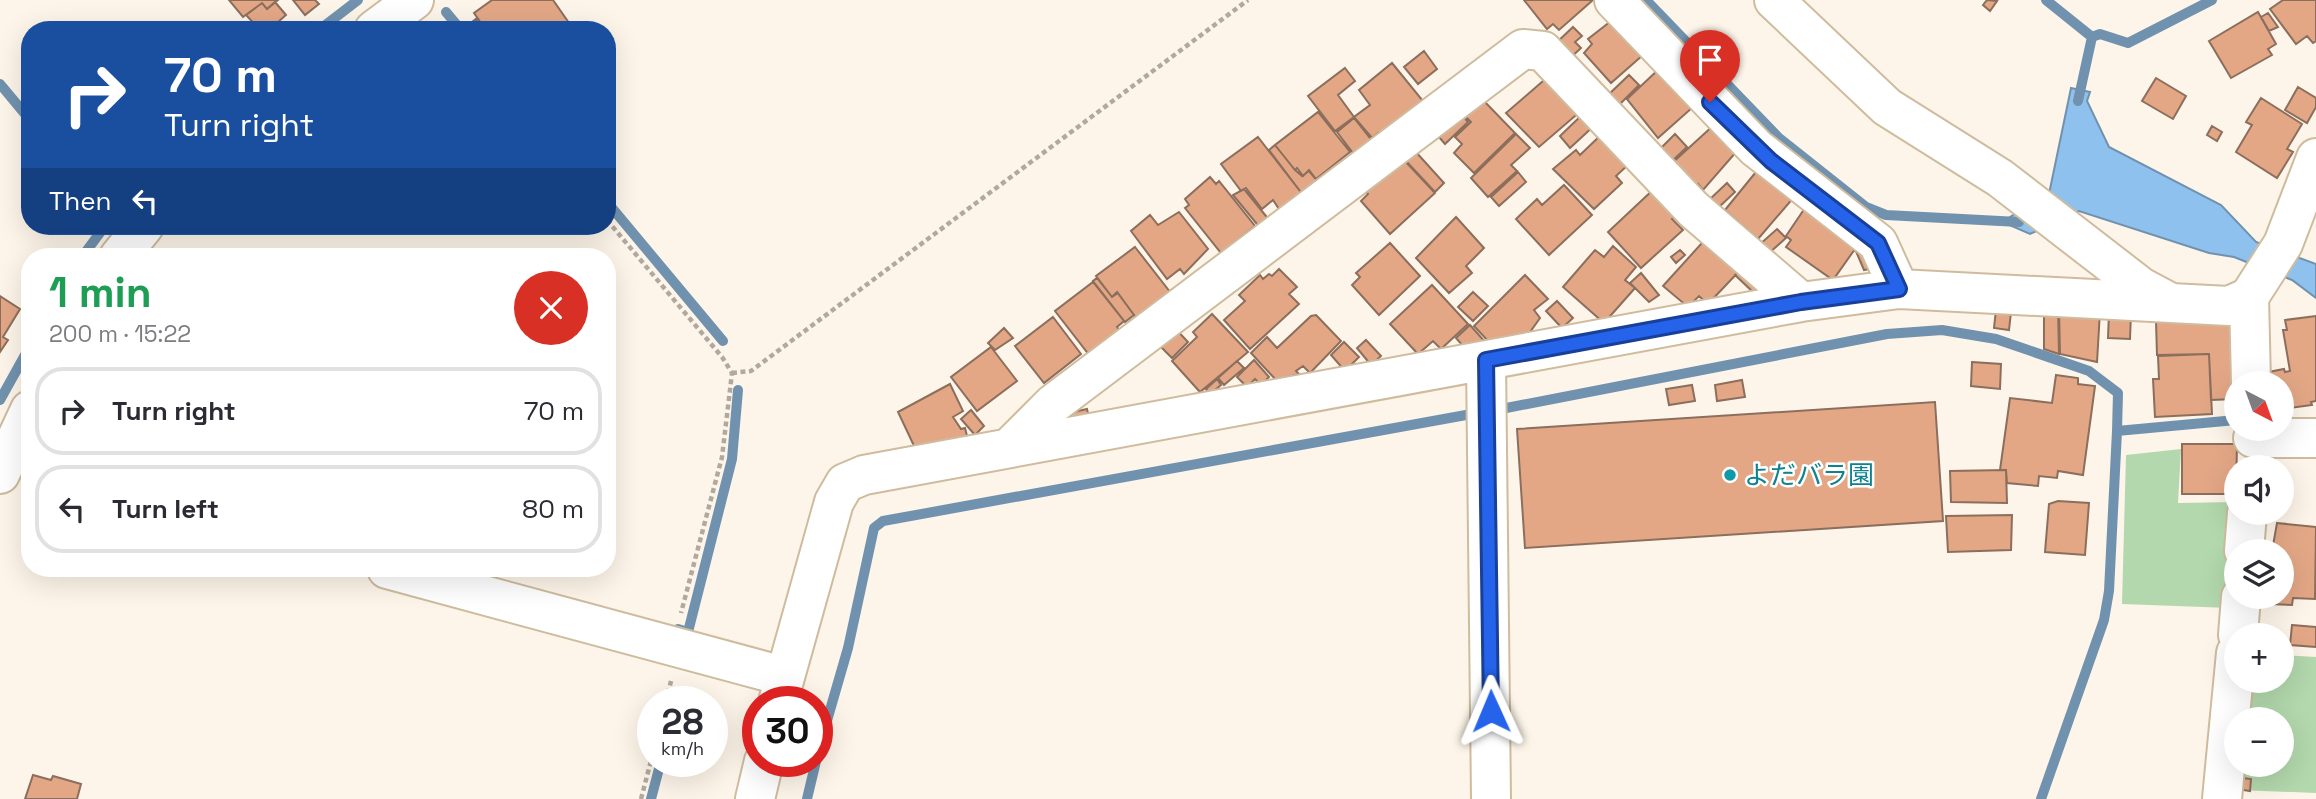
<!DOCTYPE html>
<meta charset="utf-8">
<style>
body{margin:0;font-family:"Space Grotesk","Noto Sans JP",sans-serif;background:#f2f2f3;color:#2b2b33;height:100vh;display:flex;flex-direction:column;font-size:26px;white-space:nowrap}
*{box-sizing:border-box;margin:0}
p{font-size:23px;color:#7c7c81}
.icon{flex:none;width:38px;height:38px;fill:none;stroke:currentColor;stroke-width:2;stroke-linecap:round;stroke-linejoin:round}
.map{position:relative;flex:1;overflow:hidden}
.details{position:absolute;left:21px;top:248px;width:595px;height:329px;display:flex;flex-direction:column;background:#fff;border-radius:28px;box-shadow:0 7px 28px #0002}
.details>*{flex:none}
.banner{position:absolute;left:21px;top:21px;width:595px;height:214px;border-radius:28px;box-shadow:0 7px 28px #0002;background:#1a4fa0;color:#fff;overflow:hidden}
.needle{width:46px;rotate:139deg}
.fabs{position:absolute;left:2224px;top:371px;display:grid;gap:14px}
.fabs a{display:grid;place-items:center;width:70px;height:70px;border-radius:50%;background:#fff;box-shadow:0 7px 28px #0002;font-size:35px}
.speed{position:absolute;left:637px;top:686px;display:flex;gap:14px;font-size:35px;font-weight:700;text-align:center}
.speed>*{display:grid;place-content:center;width:91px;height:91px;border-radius:50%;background:#fff;box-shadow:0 7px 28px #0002;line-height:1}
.speed small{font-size:18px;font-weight:400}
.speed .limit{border:10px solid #d22;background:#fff;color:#111}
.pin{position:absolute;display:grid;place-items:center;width:60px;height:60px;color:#fff;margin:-72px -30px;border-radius:50% 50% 50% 0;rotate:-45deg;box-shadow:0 0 7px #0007}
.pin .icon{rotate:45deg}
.me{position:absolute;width:77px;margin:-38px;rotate:359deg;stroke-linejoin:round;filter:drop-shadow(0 0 5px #0008)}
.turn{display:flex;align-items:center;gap:24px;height:147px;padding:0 28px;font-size:32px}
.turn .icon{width:91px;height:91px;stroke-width:2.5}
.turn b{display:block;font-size:49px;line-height:60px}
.then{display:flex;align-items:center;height:66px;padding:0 28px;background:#0003;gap:14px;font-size:26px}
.round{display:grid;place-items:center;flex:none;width:74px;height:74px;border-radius:37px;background:#f2f2f3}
.summary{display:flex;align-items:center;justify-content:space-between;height:119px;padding:0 28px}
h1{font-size:42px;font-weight:600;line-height:52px;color:#1e9e55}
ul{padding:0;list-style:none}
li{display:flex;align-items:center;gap:21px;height:88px;margin:0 14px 10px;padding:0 14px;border:4px solid #e1e1e2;border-radius:28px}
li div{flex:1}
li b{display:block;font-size:26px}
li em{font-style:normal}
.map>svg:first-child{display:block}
.green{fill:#b3d8ad}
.water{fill:#8ec1ee;stroke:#7192ae;stroke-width:2}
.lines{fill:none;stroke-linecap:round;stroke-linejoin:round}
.stream{stroke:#7192ae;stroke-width:10}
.building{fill:#e3a786;stroke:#8c6e5d;stroke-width:2}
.minor-casing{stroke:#cfbc9e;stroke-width:42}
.path{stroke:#b1a99d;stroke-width:4.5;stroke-dasharray:5 3.5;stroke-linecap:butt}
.minor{stroke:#fff;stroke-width:38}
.route-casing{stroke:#184099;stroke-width:18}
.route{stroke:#2563eb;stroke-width:12}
.culture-dot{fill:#0f9aa8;stroke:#fff;stroke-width:2.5}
.labels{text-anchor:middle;stroke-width:5;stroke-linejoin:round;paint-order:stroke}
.culture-label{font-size:26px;fill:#0d838f;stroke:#fff;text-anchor:start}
</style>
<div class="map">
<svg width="2316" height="799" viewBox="0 0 2316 799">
<rect width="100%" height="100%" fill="#fdf5e9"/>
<path class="green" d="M2181 449 2178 503 2235 502 2230 608 2122 604 2126 455Z
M2282 655 2316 657V793L2237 790 2240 765H2282V719H2244L2248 681H2282Z"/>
<path class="water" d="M2071 88 2090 92 2087 101 2109 147 2221 205 2256 242 2316 264V298L2292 280 2234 257 2209 253 2079 211 2030 234 2007 224 2010 217 2049 194Z"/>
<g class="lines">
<path class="stream" d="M1646 0 1779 138 1866 207 1886 215 2019 222
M2046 0 2092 37 2078 101
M446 12 461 30
M319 30 358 0
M2092 37 2100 34 2128 43 2212 0
M0 84 30 120
M607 202 723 341
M82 257 105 226
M0 400 30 346
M1496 410 1887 334 1942 330 1996 339 2089 371 2118 393 2117 431 2236 420
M678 629 688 632 732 459 738 390
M676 702 678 693
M817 755 848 648 874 528 883 521 1477 413
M651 799 661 761
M807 799 816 761
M2041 799 2104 620 2109 591 2117 431"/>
</g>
<path class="building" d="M229 0H278L267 9 262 3 243 17Z
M293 0H315L319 4 305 15Z
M492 0H553L569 23 564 26 567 30H486L474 13Z
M1524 0H1593L1559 30 1553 24 1547 29Z
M1987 0 1997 1 1990 11 1983 5Z
M2283 0H2316V41L2313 43 2307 36 2296 44 2270 9Z
M275 2 286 15 269 30H260L246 15 262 3 267 9Z
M2258 12 2276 44 2268 49 2272 55 2231 78 2209 41Z
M2268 13 2278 27 2269 31 2261 17Z
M476 19 484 30H471L468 25Z
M1611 21 1643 55 1611 83 1584 53 1592 44 1588 39Z
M1573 27 1582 36 1575 42 1581 48 1569 59 1555 44Z
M1424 51 1437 69 1418 84 1404 67Z
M1392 63 1423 101 1380 136 1378 133 1372 138 1354 117 1370 105 1359 90Z
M1345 68 1355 81 1338 95 1354 117 1335 131 1308 96Z
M1659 69 1693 107 1658 138 1627 99Z
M1550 75 1582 110 1539 147 1506 113Z
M1629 75 1639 85 1617 107 1606 97Z
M2156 78 2186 96 2173 119 2142 101Z
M2298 87 2316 98V107L2307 123 2285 110Z
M2261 98 2302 124 2287 149 2293 152 2277 178 2236 152 2252 125 2246 122Z
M1482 99 1515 133 1474 173 1454 153 1462 144 1455 137 1471 122 1465 116Z
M1318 112 1350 152 1316 179 1309 170 1303 176 1297 168 1295 170 1275 145Z
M1585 112 1596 124 1570 148 1560 136Z
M1462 115 1468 122 1445 144 1439 137 1438 125Z
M1354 118 1373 142 1356 157 1337 132Z
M1715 124 1737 151 1703 190 1698 184 1694 188 1670 165Z
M2212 126 2222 132 2217 141 2207 135Z
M1603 133 1630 163 1616 176 1622 183 1594 209 1553 169 1576 150 1580 155Z
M1516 134 1530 148 1511 165 1517 171 1488 197 1471 178Z
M1675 134 1687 147 1669 164 1657 152Z
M1258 137 1303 195 1281 212 1273 200 1262 209 1246 188 1241 191 1221 164Z
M1275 145 1295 170 1302 176 1309 171 1320 184 1303 195 1269 150Z
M1415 151 1444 183 1435 192 1405 160Z
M1404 160 1435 193 1390 234 1361 201 1368 194 1365 190Z
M1760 167 1794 197 1758 239 1725 210Z
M1518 172 1526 182 1499 206 1491 197Z
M1210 177 1216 184 1219 181 1255 226 1221 253 1185 208 1189 205 1185 199Z
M1727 183 1735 192 1718 208 1710 199Z
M1564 185 1592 215 1549 255 1516 219 1537 199 1542 205Z
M1655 188 1679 213 1672 219 1683 230 1641 268 1608 232Z
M1244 189 1270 221 1261 229 1233 195Z
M1809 202 1879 267 1864 270 1855 249 1833 280 1786 247 1791 240 1786 236Z
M1179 212 1208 249 1184 274 1180 269 1167 279 1131 231 1150 215 1158 225Z
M1456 217 1484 248 1466 266 1472 273 1449 293 1416 258Z
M1777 229 1786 238 1768 254 1759 245Z
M1711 233 1745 265 1708 304 1699 296 1688 307 1663 286Z
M1390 243 1420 276 1379 315 1352 285 1360 277 1356 273Z
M1613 246 1636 267 1625 280 1635 288 1604 323 1563 287 1595 250 1604 257Z
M1135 247 1174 297 1140 323 1117 292 1112 297 1096 276Z
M1680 250 1685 255 1676 263 1671 257Z
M1745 266 1763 283 1754 293 1735 275Z
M1279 269 1297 287 1289 294 1299 304 1250 349 1224 320 1245 301 1239 295 1260 275 1263 279 1269 274 1272 276Z
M1641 273 1659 295 1649 302 1630 283Z
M1525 275 1548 299 1534 310 1540 318 1530 332 1488 341 1474 326Z
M1097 278 1112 297 1118 293 1134 315 1125 322 1093 281Z
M1093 282 1124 321 1117 327 1121 332 1090 356 1055 311Z
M1432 285 1468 324 1441 349 1433 341 1418 354 1390 324Z
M1473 292 1488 306 1473 321 1458 307Z
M0 296 20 309 3 337 8 340 0 352Z
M1557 301 1573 318 1562 328 1546 311Z
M2044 308 2058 309 2059 354 2044 349Z
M2059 308 2100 311 2097 362 2060 354Z
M1996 310 2011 312 2009 330 1994 328Z
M2109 312 2131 313 2130 339 2108 338Z
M1212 314 1248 352 1200 392 1172 361 1197 337 1193 332Z
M1316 315 1341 341 1310 373 1303 366 1296 371 1299 374 1276 380 1251 353 1267 337 1277 348 1311 316Z
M2316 316V401L2311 402 2312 405 2282 409V383H2264L2263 373 2284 369 2285 372 2290 371 2283 330H2287L2285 320Z
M1053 317 1081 354 1044 383 1015 346Z
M2232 319 2236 399 2211 400 2209 354 2157 355 2156 321Z
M1171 324 1188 342 1172 358 1154 340Z
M1470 325 1486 343 1463 346 1456 338Z
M1004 328 1013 338 995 350 988 343Z
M1366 340 1381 356 1371 365 1357 348Z
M1344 342 1359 357 1345 371 1331 355Z
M991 347 1017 381 977 411 951 377Z
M2209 354 2212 414 2155 417 2153 379H2159L2158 356Z
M1254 360 1269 377 1261 385 1255 379 1247 387 1237 377Z
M1237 361 1244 368 1224 385 1218 378Z
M1972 362 2001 364 2000 389 1971 386Z
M2056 375 2078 378V384L2095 386 2083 475 2058 471 2057 478 2039 476 2038 486 2007 483 2006 470H2000L2010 398 2052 403Z
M1217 379 1221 385 1210 394 1206 389Z
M1742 380 1745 397 1717 401 1715 385Z
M950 384 963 411 953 417 961 429 965 428 968 440 916 450 898 412Z
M1692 385 1695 401 1669 405 1666 389Z
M1935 402 1943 521 1525 548 1517 429Z
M1087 409 1089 418 1071 422 1069 413Z
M971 410 984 426 975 435 961 419Z
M2182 444H2237L2236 494H2182Z
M2006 470 2007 503 1951 502 1950 471Z
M2058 501 2089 503 2085 555 2045 552 2049 504Z
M2012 515 2011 550 1948 552 1946 516Z
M2277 523 2316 527 2315 599 2293 598 2292 605 2268 604 2269 597H2282V551H2272Z
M2292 625 2316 627V647L2290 645Z
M33 775 51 780 53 776 81 784 77 799H25Z
M2243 778 2251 779 2250 791 2243 790Z"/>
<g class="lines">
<g class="minor-casing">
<path id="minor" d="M1614 0 1756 148 1878 243 1899 289
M1774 0 1887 107 2000 178 2141 287 2171 303 2229 306 2249 297 2283 244 2316 158
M374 30 414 0
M119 257 144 226
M2249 297 2251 383
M1486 361 1491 799
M2253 438H2316
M1010 447 1053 404 1523 49 1543 51 1693 209 1801 302
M0 474 30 410
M2244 551 2247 513
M387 569 783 676
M2238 635 2241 597
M778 702 834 502 845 483 864 475 1801 302 1899 289 2171 303
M755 799 764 761
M2222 799 2236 653"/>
</g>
<path class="path" d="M607 220 722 357 732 373 722 457 681 613
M732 373 751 371 1248 0
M666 702 671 681
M641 799 653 753"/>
<use href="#minor" class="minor"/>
</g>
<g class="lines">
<g class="route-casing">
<path id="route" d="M1491 711 1486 360 1801 302 1899 289 1878 243 1771 161 1710 102"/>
</g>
<use href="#route" class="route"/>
</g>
<circle class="culture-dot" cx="1730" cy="475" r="7"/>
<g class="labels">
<g class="culture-label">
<text x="1744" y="484">よだバラ園</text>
</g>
</g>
</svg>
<div class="fabs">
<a><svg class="needle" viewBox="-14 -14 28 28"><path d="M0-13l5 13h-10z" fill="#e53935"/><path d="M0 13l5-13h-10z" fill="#7c7c81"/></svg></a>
<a><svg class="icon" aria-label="sound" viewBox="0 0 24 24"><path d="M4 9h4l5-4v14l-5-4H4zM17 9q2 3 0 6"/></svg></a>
<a><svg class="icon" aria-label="layers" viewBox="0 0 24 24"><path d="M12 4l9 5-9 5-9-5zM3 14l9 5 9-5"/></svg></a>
<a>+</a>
<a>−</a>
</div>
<div class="speed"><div>28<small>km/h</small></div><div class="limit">30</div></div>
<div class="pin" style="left:1710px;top:102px;background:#d93025"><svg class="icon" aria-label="arrive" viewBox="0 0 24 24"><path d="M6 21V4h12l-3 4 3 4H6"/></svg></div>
<svg class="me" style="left:1491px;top:711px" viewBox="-20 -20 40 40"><path d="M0-17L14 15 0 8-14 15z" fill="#2563eb" stroke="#fff" stroke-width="4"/></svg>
<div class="banner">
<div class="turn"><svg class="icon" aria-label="right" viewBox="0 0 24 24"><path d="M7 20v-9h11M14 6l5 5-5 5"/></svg><div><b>70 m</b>Turn right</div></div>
<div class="then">Then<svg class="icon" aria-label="left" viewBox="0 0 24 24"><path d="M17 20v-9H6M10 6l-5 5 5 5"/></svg></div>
</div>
<section class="details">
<div class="summary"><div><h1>1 min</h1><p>200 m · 15:22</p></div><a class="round" style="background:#d93025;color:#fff"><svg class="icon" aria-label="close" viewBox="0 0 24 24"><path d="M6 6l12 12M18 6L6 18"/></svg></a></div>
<ul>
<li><svg class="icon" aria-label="right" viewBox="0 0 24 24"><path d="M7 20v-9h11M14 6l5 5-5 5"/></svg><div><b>Turn right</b></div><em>70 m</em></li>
<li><svg class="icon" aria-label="left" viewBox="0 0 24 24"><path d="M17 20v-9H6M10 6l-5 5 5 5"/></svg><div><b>Turn left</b></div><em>80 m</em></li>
</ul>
</section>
</div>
